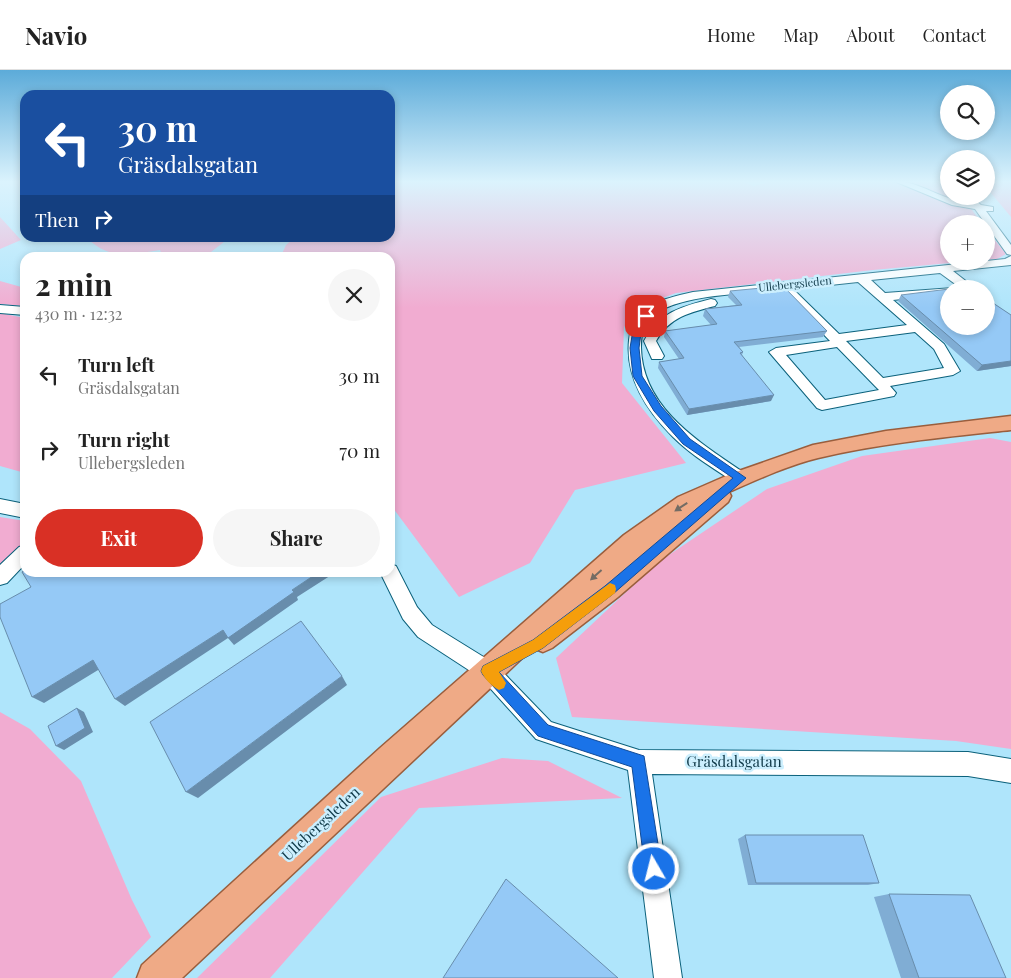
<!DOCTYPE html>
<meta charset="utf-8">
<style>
body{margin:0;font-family:"Playfair Display",serif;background:#f6f6f6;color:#222;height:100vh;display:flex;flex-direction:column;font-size:19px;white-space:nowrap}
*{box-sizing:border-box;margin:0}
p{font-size:16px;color:#767676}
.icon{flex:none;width:28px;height:28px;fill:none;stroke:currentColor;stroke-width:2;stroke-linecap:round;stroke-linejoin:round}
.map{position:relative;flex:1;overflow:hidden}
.side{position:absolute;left:20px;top:182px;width:375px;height:325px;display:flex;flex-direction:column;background:#fff;border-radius:15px;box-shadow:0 2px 8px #0003}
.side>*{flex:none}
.banner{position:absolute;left:20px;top:20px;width:375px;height:152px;border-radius:15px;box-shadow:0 2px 8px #0003;background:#1a4fa0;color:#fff;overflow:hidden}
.fabs{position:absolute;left:940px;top:15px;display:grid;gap:10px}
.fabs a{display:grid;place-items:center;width:55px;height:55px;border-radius:50%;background:#fff;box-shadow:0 2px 8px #0003;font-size:25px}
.pin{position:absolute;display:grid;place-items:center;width:42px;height:42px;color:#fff;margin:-21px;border-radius:10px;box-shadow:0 2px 8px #0006}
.me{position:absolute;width:55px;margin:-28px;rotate:352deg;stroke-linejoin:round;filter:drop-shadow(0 0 4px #0008)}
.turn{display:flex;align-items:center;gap:18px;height:105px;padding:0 15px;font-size:22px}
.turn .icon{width:65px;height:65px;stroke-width:2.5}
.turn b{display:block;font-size:35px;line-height:42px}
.then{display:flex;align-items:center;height:48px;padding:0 15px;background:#0003;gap:10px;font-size:19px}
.round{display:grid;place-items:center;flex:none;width:52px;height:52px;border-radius:26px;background:#f6f6f6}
.head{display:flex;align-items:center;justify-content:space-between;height:85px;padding:0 15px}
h1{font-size:30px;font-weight:700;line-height:38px}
.button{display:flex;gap:10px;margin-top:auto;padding:10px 15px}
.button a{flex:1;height:58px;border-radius:30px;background:#d93025;color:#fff;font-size:20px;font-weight:700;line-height:58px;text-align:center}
.button a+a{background:#f6f6f6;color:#222}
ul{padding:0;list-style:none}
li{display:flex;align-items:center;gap:15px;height:75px;padding:0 15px}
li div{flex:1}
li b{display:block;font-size:19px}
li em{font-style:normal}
header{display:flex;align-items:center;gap:30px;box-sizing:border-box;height:70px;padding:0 25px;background:#fff;border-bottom:1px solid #e0e0e0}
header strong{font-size:24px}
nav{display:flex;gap:28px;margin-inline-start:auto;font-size:18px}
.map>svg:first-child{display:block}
.green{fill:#f1acd1}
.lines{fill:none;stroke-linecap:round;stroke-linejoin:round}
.minor-casing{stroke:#0b617b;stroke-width:2}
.major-casing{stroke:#9a5e3d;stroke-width:3}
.minor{fill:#fff;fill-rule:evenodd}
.major{fill:#efaa86;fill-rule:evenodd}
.wall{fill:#80add4}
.shaded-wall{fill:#688dac}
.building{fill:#95c9f6;stroke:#688dac}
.oneway{fill:#746c64}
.route{fill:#1a73e8;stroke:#114b97}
.slow{fill:#f59e0b}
.labels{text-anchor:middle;stroke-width:5;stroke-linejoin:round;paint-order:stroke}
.far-street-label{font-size:11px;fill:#103a49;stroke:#cceffe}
.near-street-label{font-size:15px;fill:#103a49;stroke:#cceffe}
</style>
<header>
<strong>Navio</strong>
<nav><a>Home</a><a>Map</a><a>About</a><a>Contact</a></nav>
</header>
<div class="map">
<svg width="1011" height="908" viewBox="0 0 1011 908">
<rect width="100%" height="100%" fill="#afe5fb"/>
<path class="green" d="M390 111H741L754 116 772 111H949V126H962L982 154H949V191H972L873 200 676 223 643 235 624 257 622 313 686 393 575 420 530 493 459 527 390 434V188H280L286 175 294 168H390Z
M986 111H1011V147L986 117Z
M0 147 21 170 0 179Z
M986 159 1006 184 997 189 986 190Z
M87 168H229L211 182 212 188 163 187 160 180C132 184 110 191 87 168Z
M0 211 25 218V236L0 234Z
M0 243 25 248V403L0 396Z
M990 368 1011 372V679L956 671 572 647 556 588 657 493 767 419 862 386Z
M0 447 25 451V485L0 512Z
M0 642 30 659 81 711 132 830 151 867 112 908H0Z
M502 688 548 691 622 728 419 738 270 908H197L381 727Z"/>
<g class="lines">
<g class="minor-casing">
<path id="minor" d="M894 111C921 110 952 138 975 130L981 135 993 137V141H986L1011 175V185L1007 184 975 139 952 135Z
M1011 186V195L953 201 976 219H962L940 203 871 210 885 223 953 218 954 219H949V224L893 230 944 274 960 301 953 305 890 316 896 323 894 326 822 340 817 338 769 282 776 278 830 271 781 220C746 224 688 224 658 242 644 250 641 262 641 277 642 339 701 373 746 404L748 408 746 412 740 414 734 412C713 398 691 385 673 367 647 341 625 309 629 270 630 258 634 248 643 240 657 230 676 226 693 222L1005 189ZM858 212 907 255 839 264 793 219ZM915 262 934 279 944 298 883 308 846 271ZM837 277 875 316 879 320 825 330 786 285Z
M711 229 715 230 717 233 715 236C691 242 669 247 656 271L664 286 662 289H652L644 271C660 242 680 237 711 229Z
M0 235 25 237V245L0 243Z
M0 429 25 434V448L0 443Z
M25 475V494L7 513 0 515V495L19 477Z
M390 494 396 496 417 537 432 555 495 594 551 652 639 680 968 682 1011 689V713L968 706 652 704 682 908H654L628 700 536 669 481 608 418 567 403 549 380 502H390Z"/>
</g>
<g class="major-casing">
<path id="major" d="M1011 346V360C946 367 881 373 818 388 789 395 756 410 729 422L731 426 728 432 618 527 552 578 543 582 533 578 182 908H137L142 895 380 678 624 465 678 427 733 403 813 375 886 361Z"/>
</g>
<use href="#minor" class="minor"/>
<use href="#major" class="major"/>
</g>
<path class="wall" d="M730 221 827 261 823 267 739 277 743 282 742 285 771 331 687 345 658 298 659 292 679 289 664 267 665 261 711 255 703 246 705 239 736 235 728 227Z
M901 225 990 231 1011 245V296L977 301 898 231Z
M745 765 879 813 868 815H748L738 769Z
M889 824 1006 908H901L874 827Z"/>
<path class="shaded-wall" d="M1011 291V296L977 301 982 295Z
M774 325 771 331 687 345 689 339Z
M319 502H336L297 527 298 530 234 575 228 568 125 636 115 629 223 560 292 520Z
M93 590 103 597 44 633 32 627Z
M342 606 347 615 198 728 186 722Z
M77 638 84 642 93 662 64 680 56 676Z"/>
<path class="building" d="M783 216 827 261 734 272 743 282 740 283 774 325 689 339 659 292 684 288 665 261 717 254 705 239 742 235 730 221Z
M976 216 981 219H953Z
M949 219V256H986V223L989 225 990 231 1011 245V291L982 295 901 225Z
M25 500V502H319L292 520 294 522 228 568 223 560 115 629 93 590 32 627 0 547V534L31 517 22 502Z
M301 551 342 606 186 722 150 652Z
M77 638 85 658 56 676 48 656Z
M745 765H863L879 813H756Z
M506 809 618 908H443Z
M889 824 970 825 1006 908H919Z"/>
<defs><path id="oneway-solid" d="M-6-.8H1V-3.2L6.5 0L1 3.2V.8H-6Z" transform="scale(1.25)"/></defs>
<g class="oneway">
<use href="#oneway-solid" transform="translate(681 437) rotate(147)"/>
<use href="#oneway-solid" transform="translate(596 505) rotate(138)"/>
</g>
<linearGradient id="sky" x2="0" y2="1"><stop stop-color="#5cabd9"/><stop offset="0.47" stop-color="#dbf3fd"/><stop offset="1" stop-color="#dbf3fd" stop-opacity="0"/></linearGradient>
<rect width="1011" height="238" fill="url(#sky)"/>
<path class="route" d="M643 245 650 246 642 255 639 278 642 306 661 336 690 369 746 408 613 524 543 578 499 602 548 655 644 686 662 799 660 805 654 807 648 805 645 799 632 697 538 666 483 605 481 601 483 596 533 570 605 516 733 408 683 374 654 341 633 306 630 278 634 254Z"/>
<path class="slow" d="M610 513 615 515 616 519 615 523 543 578 499 602 506 613 504 618 499 620C491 616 484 608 481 601L483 596 533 570Z"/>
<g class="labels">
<g class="far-street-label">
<text transform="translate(795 214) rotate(-6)" y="4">Ullebergsleden</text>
</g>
<g class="near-street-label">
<text x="734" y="697">Gräsdalsgatan</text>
<text transform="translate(321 754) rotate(-43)" y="5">Ullebergsleden</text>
</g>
</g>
</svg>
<div class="fabs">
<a><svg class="icon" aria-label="search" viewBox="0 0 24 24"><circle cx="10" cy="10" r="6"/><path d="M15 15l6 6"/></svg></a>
<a><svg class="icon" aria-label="layers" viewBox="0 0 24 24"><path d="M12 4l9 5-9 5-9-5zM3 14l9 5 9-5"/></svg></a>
<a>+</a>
<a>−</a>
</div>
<div class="pin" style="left:646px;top:246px;background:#d93025"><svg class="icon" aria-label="arrive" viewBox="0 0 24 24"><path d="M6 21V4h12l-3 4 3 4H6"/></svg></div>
<svg class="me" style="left:654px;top:799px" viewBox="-20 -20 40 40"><circle r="17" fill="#1a73e8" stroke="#fff" stroke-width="3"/><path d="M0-11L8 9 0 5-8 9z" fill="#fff"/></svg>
<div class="banner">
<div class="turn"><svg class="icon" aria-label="left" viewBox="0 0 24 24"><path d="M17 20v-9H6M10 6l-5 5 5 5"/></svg><div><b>30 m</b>Gräsdalsgatan</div></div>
<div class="then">Then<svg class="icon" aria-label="right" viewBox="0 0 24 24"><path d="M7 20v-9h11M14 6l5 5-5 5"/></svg></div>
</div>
<section class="side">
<div class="head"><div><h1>2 min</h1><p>430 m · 12:32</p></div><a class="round"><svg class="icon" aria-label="close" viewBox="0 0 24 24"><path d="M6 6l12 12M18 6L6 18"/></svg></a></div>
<ul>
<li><svg class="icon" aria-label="left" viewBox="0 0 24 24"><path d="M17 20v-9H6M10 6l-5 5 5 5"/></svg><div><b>Turn left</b><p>Gräsdalsgatan</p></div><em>30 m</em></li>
<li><svg class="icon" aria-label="right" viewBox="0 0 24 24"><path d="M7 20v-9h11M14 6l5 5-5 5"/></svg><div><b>Turn right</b><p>Ullebergsleden</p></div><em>70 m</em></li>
</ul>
<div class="button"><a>Exit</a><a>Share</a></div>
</section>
</div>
